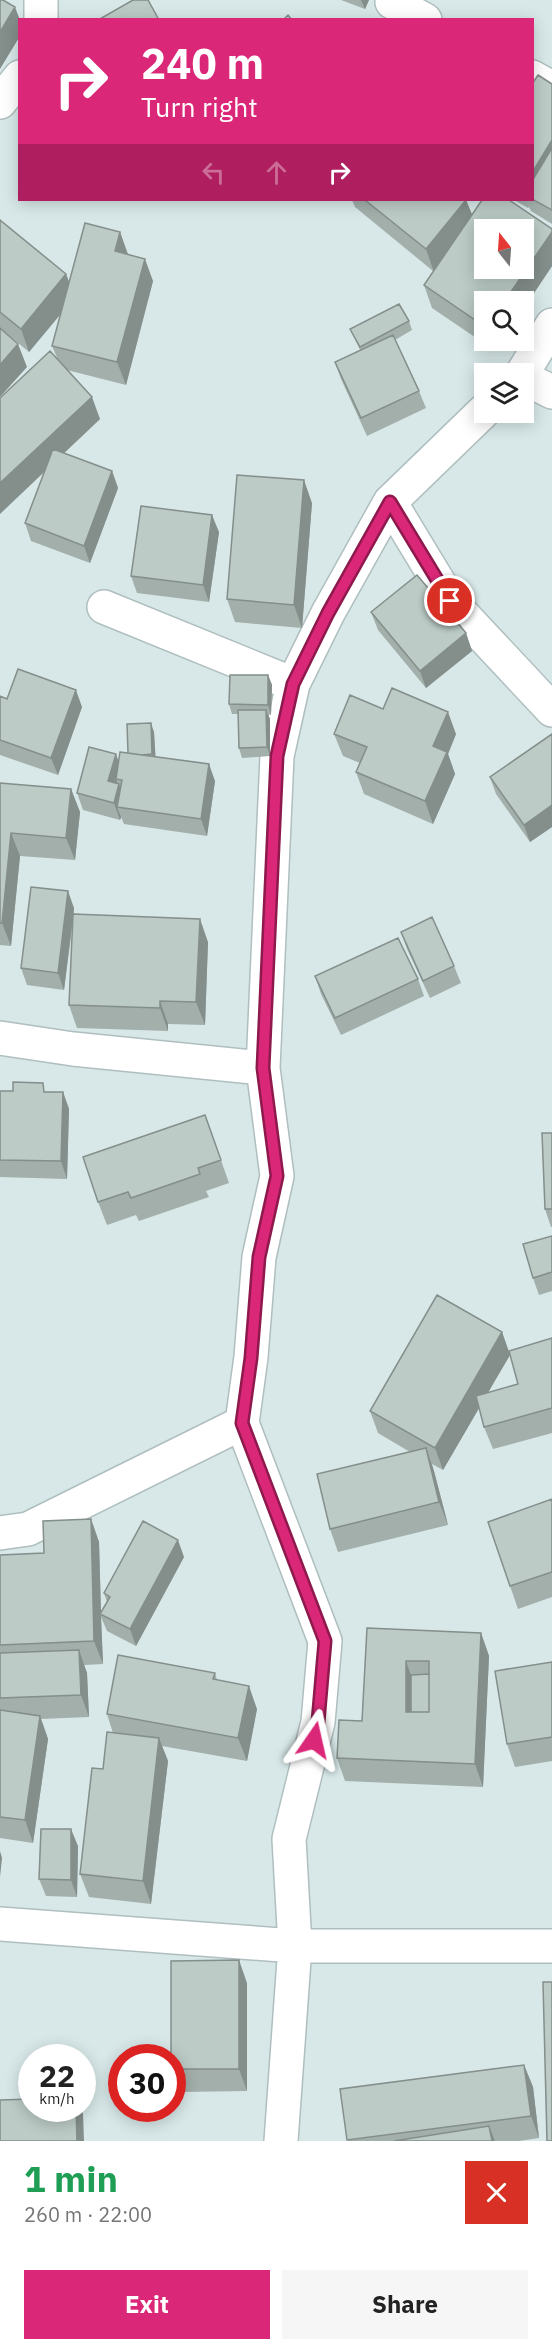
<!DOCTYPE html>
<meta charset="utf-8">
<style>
body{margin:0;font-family:"IBM Plex Sans",sans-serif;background:#f6f6f6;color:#222;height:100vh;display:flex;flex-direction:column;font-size:22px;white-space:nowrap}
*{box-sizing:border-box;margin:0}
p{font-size:20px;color:#767676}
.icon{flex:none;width:33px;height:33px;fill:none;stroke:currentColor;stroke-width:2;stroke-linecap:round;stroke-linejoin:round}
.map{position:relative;height:2141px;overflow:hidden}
.side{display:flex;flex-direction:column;background:#fff;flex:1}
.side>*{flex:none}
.banner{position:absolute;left:18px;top:18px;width:516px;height:183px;border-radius:0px;box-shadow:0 3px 15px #0003;background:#db2777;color:#fff;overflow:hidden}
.needle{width:39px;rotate:343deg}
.tools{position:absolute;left:474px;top:219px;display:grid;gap:12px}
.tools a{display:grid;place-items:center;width:60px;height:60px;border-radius:0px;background:#fff;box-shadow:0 3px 15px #0003;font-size:30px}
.speed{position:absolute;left:18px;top:2044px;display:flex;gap:12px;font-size:30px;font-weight:700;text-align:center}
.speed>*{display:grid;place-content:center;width:78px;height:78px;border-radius:50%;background:#fff;box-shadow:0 3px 15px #0003;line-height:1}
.speed small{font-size:15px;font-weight:400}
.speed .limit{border:9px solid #d22;background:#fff;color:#111}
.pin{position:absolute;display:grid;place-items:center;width:51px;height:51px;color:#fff;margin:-26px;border:3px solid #fff;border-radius:50%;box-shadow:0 2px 6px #0007}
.me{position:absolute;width:66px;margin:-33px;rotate:11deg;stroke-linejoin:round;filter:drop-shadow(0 0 4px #0008)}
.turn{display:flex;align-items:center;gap:21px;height:126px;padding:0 24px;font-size:27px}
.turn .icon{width:78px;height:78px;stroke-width:2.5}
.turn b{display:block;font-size:42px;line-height:51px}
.lanes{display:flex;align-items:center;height:57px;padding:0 24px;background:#0003;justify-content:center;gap:30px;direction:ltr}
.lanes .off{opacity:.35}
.round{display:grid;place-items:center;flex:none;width:63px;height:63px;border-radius:0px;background:#f6f6f6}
.headline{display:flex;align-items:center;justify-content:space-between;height:102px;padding:0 24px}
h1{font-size:36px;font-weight:700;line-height:45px;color:#1e9e55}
.cta{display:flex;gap:12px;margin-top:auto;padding:12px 24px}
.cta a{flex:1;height:69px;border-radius:0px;background:#db2777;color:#fff;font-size:24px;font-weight:700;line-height:69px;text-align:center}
.cta a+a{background:#f6f6f6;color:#222}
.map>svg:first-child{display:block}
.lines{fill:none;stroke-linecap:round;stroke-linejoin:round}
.minor-casing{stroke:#afbebf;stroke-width:36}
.minor{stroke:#fff;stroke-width:33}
.wall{fill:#a2afaa;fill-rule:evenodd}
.shaded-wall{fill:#848e8b}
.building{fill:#bccbc6;stroke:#848e8b;stroke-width:1.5;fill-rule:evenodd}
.route-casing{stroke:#8e194d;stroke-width:15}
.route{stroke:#db2777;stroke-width:10}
</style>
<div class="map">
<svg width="552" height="2141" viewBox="0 0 552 2141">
<rect width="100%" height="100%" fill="#d8e8e8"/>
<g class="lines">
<g class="minor-casing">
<path id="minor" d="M41 0V20
M392 2 425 20
M532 77 552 88
M0 102 20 77
M522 374 552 325
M524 378 552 392
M390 502 450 601 552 710
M104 607 293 684
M0 1038 73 1049 263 1068
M0 1533 28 1529 242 1423
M0 1924 295 1946H552
M281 2141 295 1946 289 1839 318 1722 325 1641 242 1423 251 1357 259 1257 277 1176 263 1068 277 756 293 684 328 613 390 502 484 411"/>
</g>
<use href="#minor" class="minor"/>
</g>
<path class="wall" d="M341 0H369L365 9Z
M552 84V224L531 211 529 207 528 208 514 200H532Z
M352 200H466L472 214 552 229V266L524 308V302H484V340H501L494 350 432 308 424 285 433 271 355 207Z
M0 220 66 274 69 282 120 232 128 254 153 281 126 385 67 370 100 419 64 453 112 471 118 488 90 563 31 541 25 523 44 473 58 360 52 346 61 313 29 352 0 328Z
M409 321 412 330 395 340 419 391 426 408 367 436 341 379 335 362 360 350 350 329Z
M312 503 302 628 235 622 227 599Z
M219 532 209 602 137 593 131 576Z
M371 612 466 633 472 651 426 688 378 630Z
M268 675 272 685 271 715 268 714 270 719V756L242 758 239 748 238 714H232L229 704Z
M0 696 7 699 82 707 58 775 0 755Z
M383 709 456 734 448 754 455 774 433 824 364 794 356 772 360 763 343 756 334 734Z
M154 732 155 757 215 781 207 836 124 824 121 817 120 820 83 810 77 793 119 762Z
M552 734V827L530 842 496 794 490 777Z
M0 783 71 789 80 812 75 860 20 856 11 946 0 945Z
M74 908V914L208 942 205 1025 168 1024V1031L77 1028 69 1005 73 922 64 990 27 985 21 968Z
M401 932 454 966 461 983 430 998 407 949Z
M315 976 418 979 424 996 341 1035 321 994Z
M0 1091 63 1092 69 1109 67 1179 0 1177Z
M205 1115 229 1183 206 1191 209 1197 139 1221 136 1215 107 1225 98 1202Z
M552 1133V1227H551L545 1209Z
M552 1236V1291L539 1295 533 1278Z
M502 1332 509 1352 552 1338V1433L493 1449 484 1427 479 1408 443 1470 432 1464 448 1525 338 1552 330 1529 410 1452 378 1433 370 1411ZM510 1355 518 1384 488 1393 492 1385Z
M552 1499V1597L518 1609 488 1522Z
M91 1519 99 1542 101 1612 107 1602 104 1593 184 1557 136 1646 107 1631 101 1617 103 1664 84 1665 87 1673 89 1717 41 1719 48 1739 33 1843 0 1838V1555L44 1553Z
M367 1628 481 1633 489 1656 483 1787 345 1781 337 1758 362 1721Z
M552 1662V1761L515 1767 507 1744Z
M215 1673 217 1680 257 1709 247 1761 162 1746 168 1761 151 1904 89 1897 80 1874 103 1769 113 1733 107 1714Z
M78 1846 77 1897 46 1896 39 1879Z
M247 1983V2091L179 2092 172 2073V2058Z
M524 2065 533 2087 539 2138 519 2141H348L340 2089Z"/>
<path class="shaded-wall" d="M361 0H369L365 9Z
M15 7 20 20V36L0 69V32Z
M552 140V168L532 199V173Z
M466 200 475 222 434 272 426 249Z
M120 232 128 255 115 251Z
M552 232V266L524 308V302H504Z
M145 259 153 281 126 385 117 362Z
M66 274 75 297 29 352 21 329Z
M491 340H501L494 350Z
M18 344 27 367 0 397V365Z
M92 397 100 419 0 514V483Z
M112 471 118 488 90 563 84 546Z
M304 480 312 503 302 628 294 605Z
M212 515 219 532 209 602 203 585Z
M466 633 472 651 426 688 420 671Z
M268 675 272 685 271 715 268 705Z
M76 690 82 707 58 775 51 758Z
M266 710 270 719V756L267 747Z
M448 712 456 734 448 754 455 774 433 824 425 801 433 746Z
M151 723 154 732 156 764 152 754Z
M116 754 122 771 116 779 118 784 108 781Z
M209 764 215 781 207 836 201 819Z
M119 784 125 801 117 807 121 817 120 820 114 803Z
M71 789 80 812 75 860 66 838Z
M552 805V827L530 842 524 825Z
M11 833 20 856 11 946 2 923Z
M68 891 74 908 64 990 58 973Z
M200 919 208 942 205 1025 196 1002Z
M160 1001 168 1024V1031L160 1008Z
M63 1092 69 1109 67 1179 61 1161Z
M502 1332 510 1355 443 1470 435 1448Z
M426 1448 434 1471 448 1525 439 1502Z
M91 1519 99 1542 101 1614H100L101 1617 103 1664 94 1641Z
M178 1540 184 1557 136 1646 130 1629Z
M481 1633 489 1656 483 1787 475 1764Z
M79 1650 87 1673 89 1717 81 1695Z
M406 1661 414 1684 415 1726 406 1712Z
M249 1686 257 1709 247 1761 238 1738Z
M40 1716 48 1739 33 1843 25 1820Z
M159 1738 168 1761 151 1904 143 1881Z
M71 1829 78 1846 77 1897 71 1880Z
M0 1851 2 1858 0 1877Z
M239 1960 247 1983V2091L239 2069Z
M524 2065 533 2087 539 2138 531 2116Z
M76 2109H81L83 2114 84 2141H77Z
M489 2126 495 2141H492Z"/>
<path class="building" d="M0 0H3L15 7 0 32Z
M133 0H148L159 20H98Z
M288 15 292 20H283Z
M538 75 552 84V140L532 173V84Z
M552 148V210L532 199V181Z
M365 200H466L426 249Z
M482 200H509L552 229V232L504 302H484V326L424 285ZM484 230H524V268H484Z
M0 220 66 274 21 329 0 312Z
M85 223 120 232 115 251 145 259 117 362 52 346Z
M399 304 409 321 360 347 350 329Z
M0 328 18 344 0 365Z
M393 335 419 391 361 418 335 362Z
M50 351 92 397 0 483V398Z
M53 449 112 471 84 546 25 523Z
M237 475 304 480 294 605 227 599Z
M141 506 212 515 203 585 131 576Z
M417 575 466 633 420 671 371 612Z
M18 669 76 690 51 758 0 740V696L7 699Z
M230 675H268V705L229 704Z
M392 688 448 712 433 746 447 752 425 801 356 772 367 747 334 734 350 695 383 709Z
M238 710H266L267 747 239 748Z
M151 723 152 754 142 755 128 753 127 724Z
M552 734V805L524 825 490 777Z
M89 747 116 754 108 781 119 784 114 803 77 793Z
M120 752 209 764 201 819 117 807 122 780 116 779Z
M0 783 71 789 66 838 11 833 2 923H0Z
M31 887 68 891 58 973 21 968Z
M73 914 200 919 196 1002 160 1001V1008L69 1005Z
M432 917 454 966 423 981 401 932Z
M398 938 418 979 335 1018 315 976Z
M13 1082 43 1083 44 1092H63L61 1161 0 1160V1091H13Z
M205 1115 221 1160 198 1168 200 1174 131 1198 128 1192 98 1202 83 1157Z
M542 1133H552V1209H545Z
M552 1236V1272L533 1278 523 1244Z
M437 1295 502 1332 435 1448 370 1411Z
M552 1338V1408L484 1427 476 1396 518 1384 509 1351Z
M426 1448 439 1502 330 1529 317 1474Z
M552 1499V1572L510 1586 488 1522Z
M91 1519 94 1641 0 1645V1555L44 1553 43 1521Z
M143 1521 178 1540 130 1629 100 1614 110 1597 104 1593Z
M367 1628 481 1633 475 1764 337 1758 339 1720 362 1721ZM406 1661H429V1712H406Z
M79 1650 81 1695 0 1698V1653Z
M118 1655 215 1673 213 1679 249 1686 238 1738 107 1714Z
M552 1662V1737L507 1744 495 1671Z
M429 1674V1712H411V1675Z
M0 1710 40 1716 25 1820 0 1817Z
M107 1732 159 1738 143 1881 80 1874 92 1768 103 1769Z
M41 1829H71V1880L39 1879Z
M239 1960V2069H172V2058H171V1961Z
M543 1982H552V2141H547Z
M524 2065 531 2116 347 2140 340 2089Z
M32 2099V2109H76L77 2141H0V2100Z
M489 2126 492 2141H394Z"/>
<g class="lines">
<g class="route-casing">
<path id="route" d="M314 1740 318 1722 325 1641 242 1423 251 1358 259 1257 277 1176 263 1068 277 756 293 684 328 613 390 502 450 601"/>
</g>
<use href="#route" class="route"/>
</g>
</svg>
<div class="tools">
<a><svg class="needle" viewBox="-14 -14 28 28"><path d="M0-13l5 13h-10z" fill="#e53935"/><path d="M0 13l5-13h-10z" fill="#767676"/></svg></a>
<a><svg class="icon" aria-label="search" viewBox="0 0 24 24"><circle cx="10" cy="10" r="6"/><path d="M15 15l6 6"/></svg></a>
<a><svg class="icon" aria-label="layers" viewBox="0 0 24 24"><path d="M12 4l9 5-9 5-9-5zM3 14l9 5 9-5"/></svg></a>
</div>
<div class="speed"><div>22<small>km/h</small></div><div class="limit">30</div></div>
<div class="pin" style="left:450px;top:601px;background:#d93025"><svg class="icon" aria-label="arrive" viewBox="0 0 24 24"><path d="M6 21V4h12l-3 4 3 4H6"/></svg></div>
<svg class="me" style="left:314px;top:1740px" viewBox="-20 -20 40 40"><path d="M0-17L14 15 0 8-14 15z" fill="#db2777" stroke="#fff" stroke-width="4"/></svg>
<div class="banner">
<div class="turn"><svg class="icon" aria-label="right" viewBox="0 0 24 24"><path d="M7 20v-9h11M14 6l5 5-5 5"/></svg><div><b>240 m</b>Turn right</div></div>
<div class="lanes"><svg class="icon off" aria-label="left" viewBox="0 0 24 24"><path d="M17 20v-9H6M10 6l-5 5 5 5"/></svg><svg class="icon off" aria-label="ahead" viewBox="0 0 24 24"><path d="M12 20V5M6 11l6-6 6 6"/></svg><svg class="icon" aria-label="right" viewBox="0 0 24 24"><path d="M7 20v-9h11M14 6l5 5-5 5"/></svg></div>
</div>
</div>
<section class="side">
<div class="headline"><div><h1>1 min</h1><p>260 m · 22:00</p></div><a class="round" style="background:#d93025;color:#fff"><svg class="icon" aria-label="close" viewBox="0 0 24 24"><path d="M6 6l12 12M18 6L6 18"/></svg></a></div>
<div class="cta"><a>Exit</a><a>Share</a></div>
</section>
